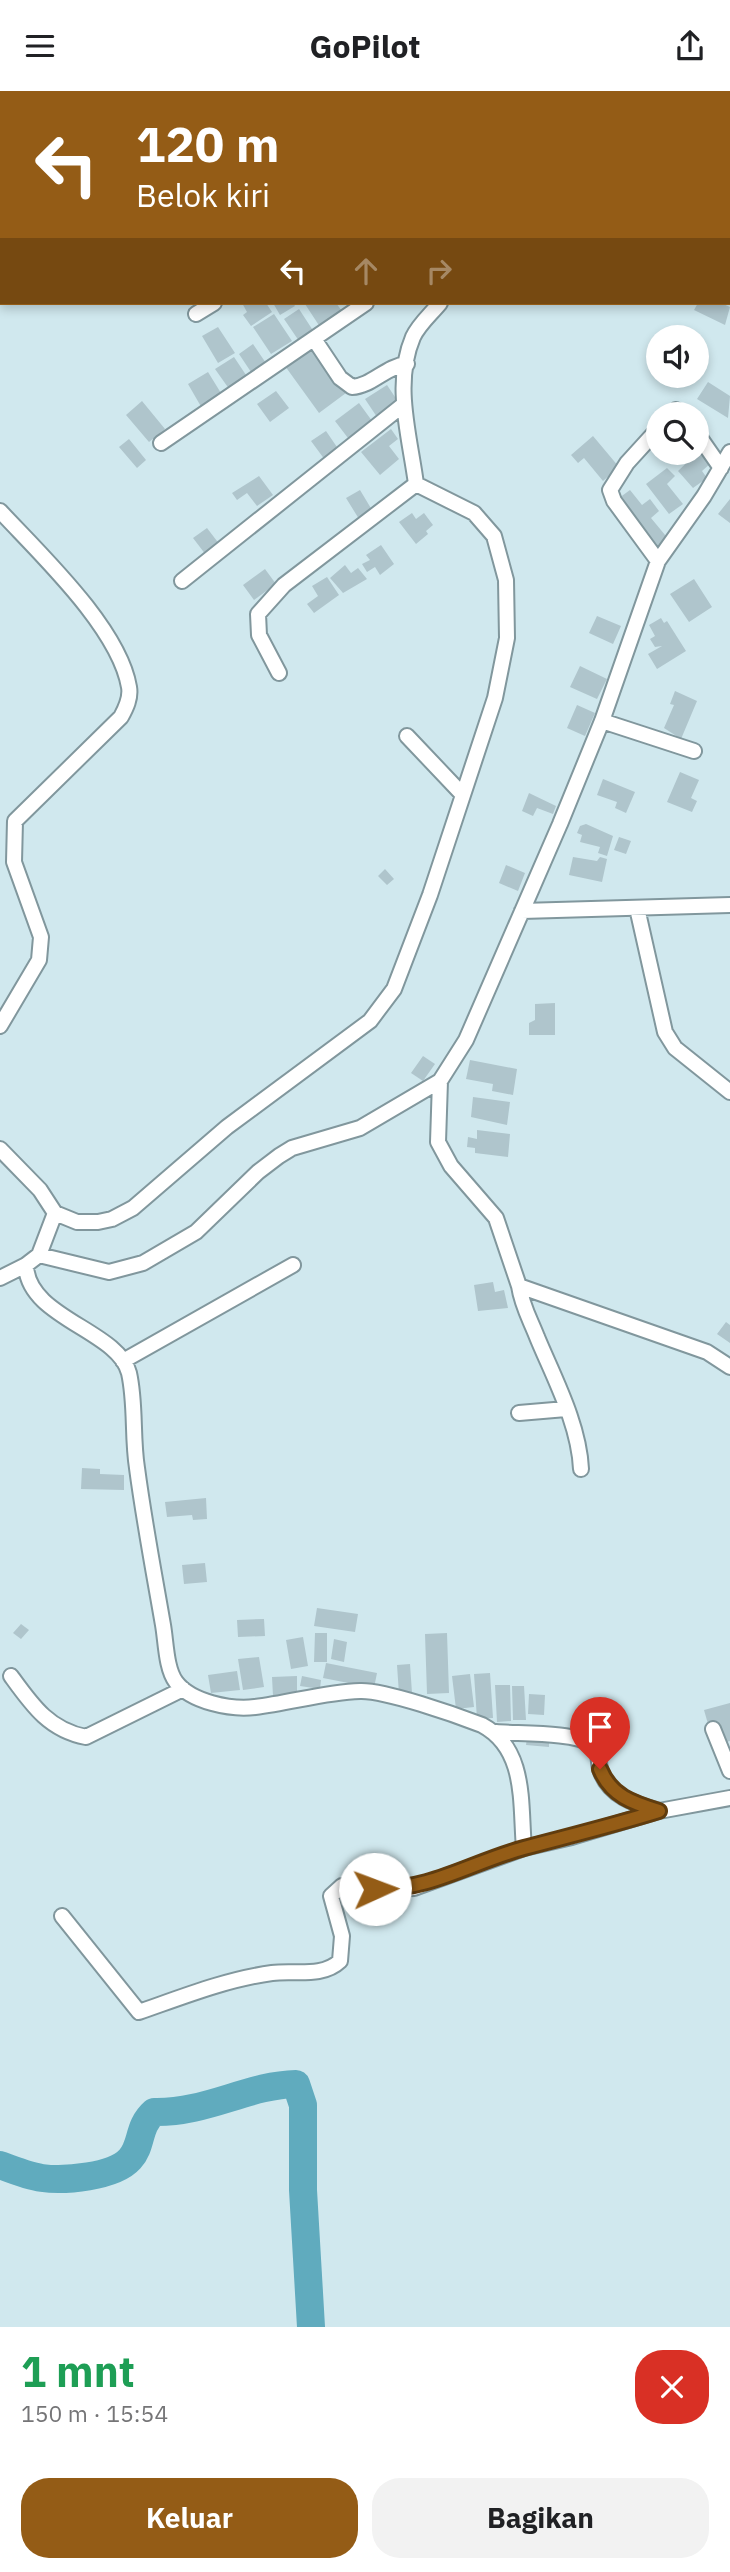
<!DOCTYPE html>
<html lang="id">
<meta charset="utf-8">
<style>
body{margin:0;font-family:"IBM Plex Sans",sans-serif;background:#f2f2f2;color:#202124;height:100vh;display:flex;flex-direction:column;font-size:26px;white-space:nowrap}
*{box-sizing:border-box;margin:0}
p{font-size:23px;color:#757577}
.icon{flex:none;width:38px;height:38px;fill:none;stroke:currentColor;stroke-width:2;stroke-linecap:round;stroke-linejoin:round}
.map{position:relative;height:2236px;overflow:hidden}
.sheet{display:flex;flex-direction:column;background:#fff;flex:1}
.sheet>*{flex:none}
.guide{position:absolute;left:0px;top:0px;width:732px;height:214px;box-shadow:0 4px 10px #0003;background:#945c16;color:#fff;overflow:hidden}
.fabs{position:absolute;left:646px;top:234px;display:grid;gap:14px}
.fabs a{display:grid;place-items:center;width:63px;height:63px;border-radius:50%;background:#fff;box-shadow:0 4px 10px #0003;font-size:35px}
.pin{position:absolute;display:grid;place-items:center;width:60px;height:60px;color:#fff;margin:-72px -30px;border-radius:50% 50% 50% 0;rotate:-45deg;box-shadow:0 0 7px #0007}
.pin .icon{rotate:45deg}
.me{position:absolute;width:77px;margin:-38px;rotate:88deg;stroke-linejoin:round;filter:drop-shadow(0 0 5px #0008)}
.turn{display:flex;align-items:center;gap:24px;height:147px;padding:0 21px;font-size:32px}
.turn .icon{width:91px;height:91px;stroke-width:2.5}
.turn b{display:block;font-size:49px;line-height:60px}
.lanes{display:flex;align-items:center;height:66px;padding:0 21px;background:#0003;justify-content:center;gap:35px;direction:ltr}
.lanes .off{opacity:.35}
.round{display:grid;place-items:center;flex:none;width:74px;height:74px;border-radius:28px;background:#f2f2f2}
.headline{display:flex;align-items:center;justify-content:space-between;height:119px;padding:0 21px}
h1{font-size:42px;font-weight:700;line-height:52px;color:#1e9e55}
.cta{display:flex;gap:14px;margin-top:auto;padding:14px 21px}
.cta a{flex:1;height:80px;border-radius:28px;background:#945c16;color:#fff;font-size:28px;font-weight:700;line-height:80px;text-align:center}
.cta a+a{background:#f2f2f2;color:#202124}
header{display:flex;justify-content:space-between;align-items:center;height:91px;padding:0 21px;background:#fff;font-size:32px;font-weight:700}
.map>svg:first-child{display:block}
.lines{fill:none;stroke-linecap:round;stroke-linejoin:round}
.river{stroke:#60abbe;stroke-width:28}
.building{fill:#afc5cc}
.minor-casing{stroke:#81979d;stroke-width:18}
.minor{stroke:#fff;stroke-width:14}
.route-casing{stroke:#603c0e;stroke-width:18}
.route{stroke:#945c16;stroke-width:12}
</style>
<header><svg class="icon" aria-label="menu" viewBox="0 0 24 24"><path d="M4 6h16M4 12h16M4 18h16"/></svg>GoPilot<svg class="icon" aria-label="share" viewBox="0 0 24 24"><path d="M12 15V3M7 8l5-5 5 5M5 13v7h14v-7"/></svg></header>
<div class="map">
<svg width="730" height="2236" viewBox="0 0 730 2236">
<rect width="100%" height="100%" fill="#d0e8ee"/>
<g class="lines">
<path class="river" d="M0 2074C13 2079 28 2085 42 2087 64 2090 114 2086 130 2068 143 2054 137 2036 154 2021 207 2022 248 1994 296 1993L303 2014V2099L311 2236"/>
</g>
<path class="building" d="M242 212H266L272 221 251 235 243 224 247 221Z
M273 212H293L295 215 280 224Z
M307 212H336L345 224 322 239 305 213Z
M698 212H721L730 216 725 234 694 219Z
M299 218 314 241 299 250 284 228Z
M274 223 292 250 271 263 253 236Z
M218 236 235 262 218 272 202 245Z
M253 253 270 278 255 287 239 263Z
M312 256 346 302 319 322 285 275Z
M234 266 250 290 232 302 215 278Z
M208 281 224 307 203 319 188 293Z
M708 291 730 305 728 327 697 308Z
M387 294 399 312 377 326 365 308Z
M276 300 289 317 270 331 257 313Z
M142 310 165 338 149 351 126 324Z
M359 312 375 334 351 351 335 330Z
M391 338 398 348 389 355 399 368 380 384 361 361Z
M326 340 339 359 325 369 311 350Z
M593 345 619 376 603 390 584 367 578 372 571 364Z
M129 348 146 369 137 377 119 356Z
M698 361 710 373 702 380 707 387 693 397 678 380Z
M667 377 675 385 667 393 683 413 669 423 646 393Z
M259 385 273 404 257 415 247 402 237 409 232 402Z
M360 399 372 419 359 428 346 407Z
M630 399 642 414 650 408 659 420 651 427 670 450 655 461 615 410Z
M730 408V432L718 423Z
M412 422 416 428 424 422 433 434 426 440 428 443 416 453 399 431Z
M207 437 220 454 206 464 193 447Z
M381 454 394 473 380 484 375 476 367 481 362 473 370 469 366 464Z
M345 474 351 482 358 477 367 488 343 502 330 487Z
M265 478 276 493 254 509 243 494Z
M327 486 339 504 314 522 307 513 318 505 312 495Z
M694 488 712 516 689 531 670 503Z
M597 525 621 535 613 553 589 542Z
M661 527 664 532 667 530 686 560 657 578 648 563 662 555 655 556 650 548 655 545 649 534Z
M580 575 607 588 597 608 570 596Z
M675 600 697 610 681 648 664 637 674 614 670 613Z
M577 614 595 622 585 645 567 637Z
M680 681 699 689 691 707 697 710 692 721 667 711Z
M603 688 635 701 626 722 615 717 617 711 597 704Z
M529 702 556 715 553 723 537 717 533 725 522 720Z
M586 733 613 745 607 765 598 762 600 756 580 751 582 744 577 742 580 735Z
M619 746 631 750 626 763 614 759Z
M573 766 597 770 600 766 607 768 602 791 569 784Z
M506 774 525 782 518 800 499 792Z
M385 778 394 788 387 794 378 785Z
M555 912V944H529V932L535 929V913Z
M423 965 435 973 423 990 411 982Z
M470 969 517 978 513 1004 492 1000 493 993 466 988Z
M473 1006 510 1011 507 1034 471 1026Z
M477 1039 510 1043 508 1066 475 1062V1057L467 1056 468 1046 477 1048Z
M493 1191 495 1201 504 1199 508 1217 478 1220 474 1194Z
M726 1231 730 1234V1252L717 1243Z
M82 1377 100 1378V1383L124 1384V1399L81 1398Z
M206 1407 207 1428 193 1429 192 1424 167 1426 165 1411Z
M205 1472 207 1491 184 1493 182 1474Z
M317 1517 358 1523 355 1541 314 1535Z
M264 1528 265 1545 238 1546 237 1529Z
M21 1533 29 1539 21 1548 13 1542Z
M315 1542H327V1571H314Z
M447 1542 449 1602 427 1603 425 1543Z
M303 1546 308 1575 291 1578 286 1549Z
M334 1548 347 1551 344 1571 331 1568Z
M259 1566 264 1596 243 1599 238 1568Z
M326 1572 377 1582 374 1597 323 1587Z
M410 1573 412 1602 399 1603 397 1574Z
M237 1580 240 1599 211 1602 208 1584Z
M490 1582 493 1627 477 1628 474 1583Z
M470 1583 474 1616 456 1618 452 1585Z
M297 1585V1604L273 1605 272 1586Z
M302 1585 321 1589 320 1598 300 1595Z
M495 1594H510L511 1630 497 1631Z
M512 1595H524L526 1629H513Z
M529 1603 545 1604 544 1624 528 1623Z
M730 1612V1650L723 1652 717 1631 708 1633 704 1619Z
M527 1647 549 1648V1656L526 1654Z"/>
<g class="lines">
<g class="minor-casing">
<path id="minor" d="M544 0 545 2
M695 0 696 2
M2 2 5 0
M499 2 500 0
M638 2 639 0
M196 223 214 212
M314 248 340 287 352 296C372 295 386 275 407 273
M671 324 676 319 683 324
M658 338 627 372 610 399 614 410 658 470
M696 341 721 377
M161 352 366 212
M730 361 704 405 658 470 602 630 560 733 466 949 440 990 360 1037 292 1057 279 1065 258 1081 196 1141 143 1172 109 1181 39 1164 26 1174C27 1227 118 1239 129 1282 136 1313 132 1346 137 1377 144 1430 154 1482 163 1534 166 1551 166 1578 176 1591 191 1611 231 1619 255 1616 290 1612 325 1601 360 1600 385 1599 456 1624 482 1634 527 1658 520 1713 524 1757L572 1746 659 1720 730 1707
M0 420C40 463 119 537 129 596 131 607 126 617 121 626L15 730 14 771 41 846 39 869 0 935
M182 490 403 314
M279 582 259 544 258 523 284 494 416 393
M602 630 694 660
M407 645 462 703
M637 817 665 941 675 957 730 1001
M522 820 730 814
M440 990 438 1051 451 1075 496 1127 519 1195 707 1261 730 1276
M0 1058 40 1099 55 1122 39 1164
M55 1122 77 1131H98L112 1128 133 1117 227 1036 370 930 394 898 430 804 495 607 507 547 506 489 494 445 474 422 416 393C410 346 393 293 413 246 419 233 431 223 440 212
M0 1187 26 1174
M519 1195C522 1215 530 1228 537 1246 554 1287 579 1333 581 1378
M123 1270 293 1174
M519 1322 566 1318
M11 1585C32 1614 49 1639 86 1646L183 1598
M713 1638 730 1680
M496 1641C519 1643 574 1641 592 1653 600 1659 598 1669 600 1678 608 1705 635 1713 659 1720
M62 1825 139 1921C182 1906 227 1888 272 1882 295 1879 322 1887 340 1870L342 1845 331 1805 342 1795 375 1799 414 1797 524 1757"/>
</g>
<use href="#minor" class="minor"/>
</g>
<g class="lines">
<g class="route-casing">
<path id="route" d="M375 1798C431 1799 472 1771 524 1757 569 1745 614 1734 659 1720 633 1712 611 1705 600 1678"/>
</g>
<use href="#route" class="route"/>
</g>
</svg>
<div class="fabs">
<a><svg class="icon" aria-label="sound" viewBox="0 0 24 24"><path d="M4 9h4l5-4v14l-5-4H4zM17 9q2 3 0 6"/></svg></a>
<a><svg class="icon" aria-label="search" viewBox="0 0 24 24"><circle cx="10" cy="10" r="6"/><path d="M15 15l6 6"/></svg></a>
</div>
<div class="pin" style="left:600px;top:1678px;background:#d93025"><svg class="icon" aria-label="arrive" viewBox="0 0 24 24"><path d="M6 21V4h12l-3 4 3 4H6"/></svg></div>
<svg class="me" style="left:375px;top:1798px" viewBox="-20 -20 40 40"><circle r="19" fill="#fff"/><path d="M0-13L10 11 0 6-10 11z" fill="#945c16"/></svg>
<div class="guide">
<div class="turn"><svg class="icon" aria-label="left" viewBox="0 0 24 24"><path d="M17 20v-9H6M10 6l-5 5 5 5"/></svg><div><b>120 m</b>Belok kiri</div></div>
<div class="lanes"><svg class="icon" aria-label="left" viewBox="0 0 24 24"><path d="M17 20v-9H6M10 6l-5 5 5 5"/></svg><svg class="icon off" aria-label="ahead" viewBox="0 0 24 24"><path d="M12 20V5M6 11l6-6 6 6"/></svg><svg class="icon off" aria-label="right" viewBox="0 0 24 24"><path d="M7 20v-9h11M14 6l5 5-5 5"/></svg></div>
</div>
</div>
<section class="sheet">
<div class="headline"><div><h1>1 mnt</h1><p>150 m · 15:54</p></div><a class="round" style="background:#d93025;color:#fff"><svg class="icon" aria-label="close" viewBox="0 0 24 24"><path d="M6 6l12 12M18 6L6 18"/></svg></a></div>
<div class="cta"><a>Keluar</a><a>Bagikan</a></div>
</section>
